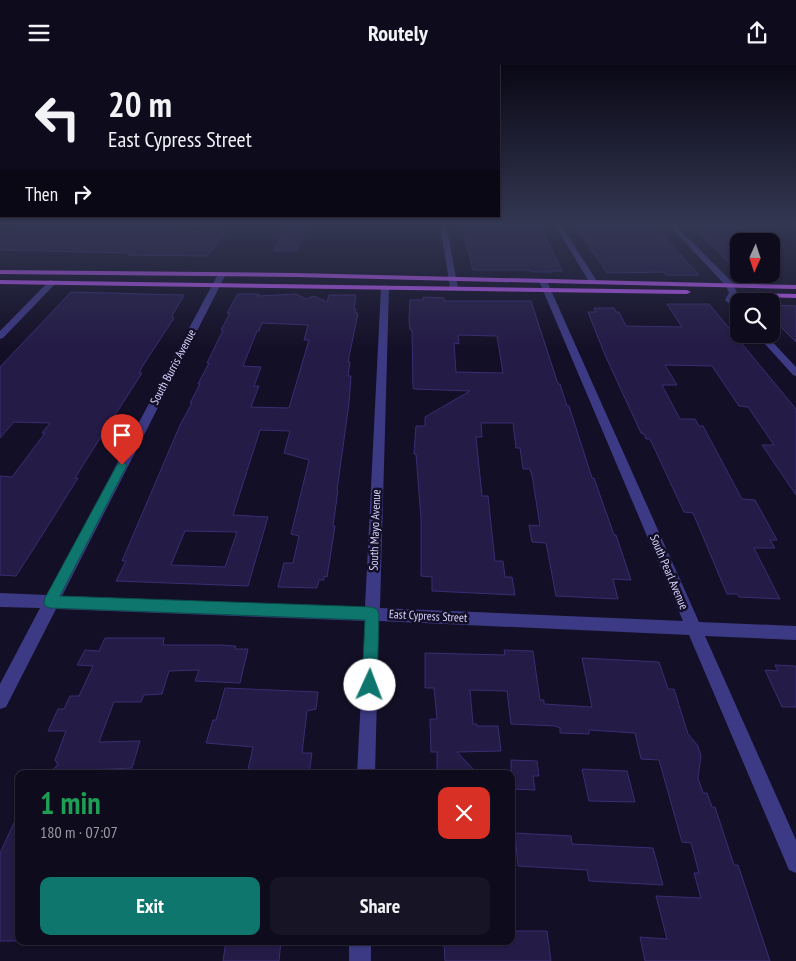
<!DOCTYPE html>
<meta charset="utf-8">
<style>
body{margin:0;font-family:"PT Sans Narrow",sans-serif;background:#171425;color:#f1f3f6;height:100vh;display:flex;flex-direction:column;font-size:19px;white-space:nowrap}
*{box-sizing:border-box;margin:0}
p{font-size:16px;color:#9b9ba3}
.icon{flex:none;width:28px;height:28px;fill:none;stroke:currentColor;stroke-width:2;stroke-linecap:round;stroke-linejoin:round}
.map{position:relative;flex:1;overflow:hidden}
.side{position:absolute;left:15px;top:705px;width:500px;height:175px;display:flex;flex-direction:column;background:#0e0b1c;border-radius:10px;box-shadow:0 1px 4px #0004,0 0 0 1px #2e2b3b}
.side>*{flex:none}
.top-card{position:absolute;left:0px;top:0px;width:500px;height:152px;box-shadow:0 1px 4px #0004,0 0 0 1px #2e2b3b;background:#0e0b1c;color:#f1f3f6;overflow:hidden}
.needle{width:32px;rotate:183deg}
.controls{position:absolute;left:730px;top:168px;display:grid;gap:10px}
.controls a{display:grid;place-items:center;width:50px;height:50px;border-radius:10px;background:#0e0b1c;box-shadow:0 1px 4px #0004,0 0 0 1px #2e2b3b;font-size:25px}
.pin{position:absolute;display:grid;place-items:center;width:42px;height:42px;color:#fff;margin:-51px -21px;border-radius:50% 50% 50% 0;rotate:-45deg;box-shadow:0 0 5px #0007}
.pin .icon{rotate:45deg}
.me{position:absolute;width:55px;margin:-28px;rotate:2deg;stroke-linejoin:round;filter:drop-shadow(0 0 4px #0008)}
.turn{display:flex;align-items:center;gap:18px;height:105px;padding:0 25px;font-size:22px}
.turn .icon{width:65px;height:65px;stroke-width:2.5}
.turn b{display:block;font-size:35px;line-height:42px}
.then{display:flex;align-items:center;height:48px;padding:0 25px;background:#0003;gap:10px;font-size:19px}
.round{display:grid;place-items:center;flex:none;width:52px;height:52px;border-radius:10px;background:#171425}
.overview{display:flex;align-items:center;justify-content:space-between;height:85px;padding:0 25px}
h1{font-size:30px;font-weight:700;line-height:38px;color:#1e9e55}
.primary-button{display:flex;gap:10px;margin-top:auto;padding:10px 25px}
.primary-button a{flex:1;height:58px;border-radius:10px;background:#0f766e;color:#fff;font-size:20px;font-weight:700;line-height:58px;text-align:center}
.primary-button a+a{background:#171425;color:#f1f3f6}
header{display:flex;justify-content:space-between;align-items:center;height:65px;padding:0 25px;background:#0e0b1c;font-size:22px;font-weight:700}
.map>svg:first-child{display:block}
.building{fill:#241b47;stroke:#3b2d73;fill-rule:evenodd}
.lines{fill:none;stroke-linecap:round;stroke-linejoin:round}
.minor{fill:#3d3a85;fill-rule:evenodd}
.major{fill:#c25bff;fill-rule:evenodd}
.route{fill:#0f766e;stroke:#0a4d48}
.labels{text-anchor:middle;stroke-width:5;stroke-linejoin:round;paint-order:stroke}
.street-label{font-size:12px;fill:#d9d4ff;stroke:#130f26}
</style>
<header><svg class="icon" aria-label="menu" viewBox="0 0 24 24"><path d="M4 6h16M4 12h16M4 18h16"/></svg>Routely<svg class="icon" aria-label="share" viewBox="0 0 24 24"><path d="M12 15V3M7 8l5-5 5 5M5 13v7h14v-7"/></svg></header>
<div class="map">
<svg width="796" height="896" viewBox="0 0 796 896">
<rect width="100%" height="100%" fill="#130f26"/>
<path class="building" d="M25 159H177L171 166 225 167 207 191 128 190 130 188 0 185V168H14Z
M288 159H308L296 186H274Z
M486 159H539L562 206H551L552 207H531L530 205H473L462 162 486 160Z
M689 159H738L759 176H739V207Z
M579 161H654L699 210H666L664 207 607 208 578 163H580Z
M71 227 184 230 172 251 174 253 142 302 139 308H142L90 389 75 413H78L34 483 16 511 0 510V411L12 412 45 368H42L50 358 14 357 0 373V302Z
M238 229H259L258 231 296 229 306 234 314 231 327 237 329 230H356L354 244H356L355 248H358L348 297H350L348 311H351L349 338 337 425H338L333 461H335L327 512 324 511V515H319L317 523 278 522 284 498H293L299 471 291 469 309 395 284 388 290 366 260 365 233 450 268 452 248 521 116 516 126 496H122L180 360 192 338H190L200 319H198L209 298H207L223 265H221L230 248H227ZM262 258 308 260 304 275H309L289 343 251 342 259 321H254L261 302 243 301 257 266H259ZM185 466 237 467 225 502 171 500Z
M423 232 444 233V236H531L558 319H560L567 341H569L592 413H594L614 470H616L631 515 613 514 618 534 556 531 546 478 532 477 529 460 540 461 532 410 530 404H523L520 383H516L513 358H481L482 372H476L482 431H488L495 496H503L505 512H512L515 530 432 526V512L421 511V453L416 389H414L416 361H425V352L470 326 414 324 413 322 412 265H410L409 255 410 235H423ZM458 270 497 271 503 308 456 307 454 278 459 279Z
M667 239H709L796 344V430L762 380H774L748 342 739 341 712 301 665 300 677 320H662L680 354H695L699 361H703L742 434 755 435 777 475H770L775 483H754L780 534 739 532 737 529H727L693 448 684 447 650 374H646L644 369 641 368 605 290 588 247H596L594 243H614L616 247H619L626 261 682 262Z
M771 240 796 241V277L771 252Z
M105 573H164L163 580H220L236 581 235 584H248L240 618 195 616 199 605 169 606 162 629 144 630 141 637H114L99 677 140 676 132 703 88 705 87 709H47L58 700 55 695 66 666H48L58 644H64L70 631H79L93 601 77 600 85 585 99 586Z
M504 585 533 586 540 635H544V639L592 642 582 593 659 597 668 624H674L688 669 698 681 701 691 698 713 703 728H707L712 742H715L734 800H738L770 896H645L640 872 667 874 656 831 701 833 694 808H699L691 778 682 777 659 695 641 694 635 668 589 665V669L560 668V663L555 661 511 659 507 626 470 625 473 659H477V661H498L501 686 457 687 478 709H437V687H431L430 654H437L434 623H425V588L505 590Z
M775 600 796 601V642H782L765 605 778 606Z
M225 623 318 627 316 644 307 646 302 688H312L309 709H247L253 682 206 678 213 655H216Z
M511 695 537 696 539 711H533L535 725 511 724Z
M582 704 627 706 635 737 589 736Z
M19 747V876H0V788Z
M515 768 571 771 572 779 653 783 663 820 589 816 587 805 518 801Z
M511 866H547L551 896H445L444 876H511Z
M226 876H281L279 896H223Z"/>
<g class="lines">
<path class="minor" d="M440 159H446L458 223 454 225 450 223Z
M554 159H560L597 216 596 218H590Z
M668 159H674L733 218 737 228 733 235 739 240V247L725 235 729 228 726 221Z
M219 207 226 209 62 531 365 542 381 222 385 220 389 222 380 543 683 556 539 216 546 214 699 557 796 561V575L705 571 796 775V808L789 805 689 570 379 556 375 709H357L365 556 56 544 6 642 0 644V619L40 543 0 542V528L47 530Z
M50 215 57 217 3 273 0 274V266Z
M756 269H765L796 302V311L793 310Z
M349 876H371V896H349Z"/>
<path class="major" d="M0 205 296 208 796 220V224L296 212 0 209Z
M0 215 687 225 691 227 687 229 0 219Z
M757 228 796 229V233L760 232 756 230Z"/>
</g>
<linearGradient id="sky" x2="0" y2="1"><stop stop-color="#0a0815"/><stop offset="0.56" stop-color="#333752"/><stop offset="1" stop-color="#333752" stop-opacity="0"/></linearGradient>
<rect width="796" height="284" fill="url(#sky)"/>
<path class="route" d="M122 396 127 400 60 531 372 542 377 544 379 549 377 620 375 625 370 627 364 625 362 620 365 555 50 543 45 541 44 537 45 533 117 400Z"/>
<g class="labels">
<g class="street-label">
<text transform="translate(173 302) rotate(-62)" y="4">South Burris Avenue</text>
<text transform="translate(375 465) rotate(-88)" y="4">South Mayo Avenue</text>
<text transform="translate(669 507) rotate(67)" y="4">South Pearl Avenue</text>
<text transform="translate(428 551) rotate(3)" y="4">East Cypress Street</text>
</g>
</g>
</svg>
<div class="controls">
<a><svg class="needle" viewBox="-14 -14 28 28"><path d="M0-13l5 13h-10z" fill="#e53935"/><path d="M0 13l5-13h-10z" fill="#9b9ba3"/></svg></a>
<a><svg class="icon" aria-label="search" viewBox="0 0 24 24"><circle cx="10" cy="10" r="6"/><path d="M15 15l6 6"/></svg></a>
</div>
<div class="pin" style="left:122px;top:400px;background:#d93025"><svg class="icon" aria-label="arrive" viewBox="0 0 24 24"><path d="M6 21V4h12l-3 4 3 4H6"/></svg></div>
<svg class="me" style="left:370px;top:620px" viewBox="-20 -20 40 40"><circle r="19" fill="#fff"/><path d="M0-13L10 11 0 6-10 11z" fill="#0f766e"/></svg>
<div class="top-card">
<div class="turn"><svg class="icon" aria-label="left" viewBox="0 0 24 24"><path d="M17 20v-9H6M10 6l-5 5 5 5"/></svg><div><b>20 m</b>East Cypress Street</div></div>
<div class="then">Then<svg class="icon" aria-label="right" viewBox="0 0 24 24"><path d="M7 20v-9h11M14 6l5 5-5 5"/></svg></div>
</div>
<section class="side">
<div class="overview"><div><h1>1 min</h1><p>180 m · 07:07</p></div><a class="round" style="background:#d93025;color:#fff"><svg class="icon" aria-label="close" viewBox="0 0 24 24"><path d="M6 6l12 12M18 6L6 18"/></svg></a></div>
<div class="primary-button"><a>Exit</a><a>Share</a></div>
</section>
</div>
